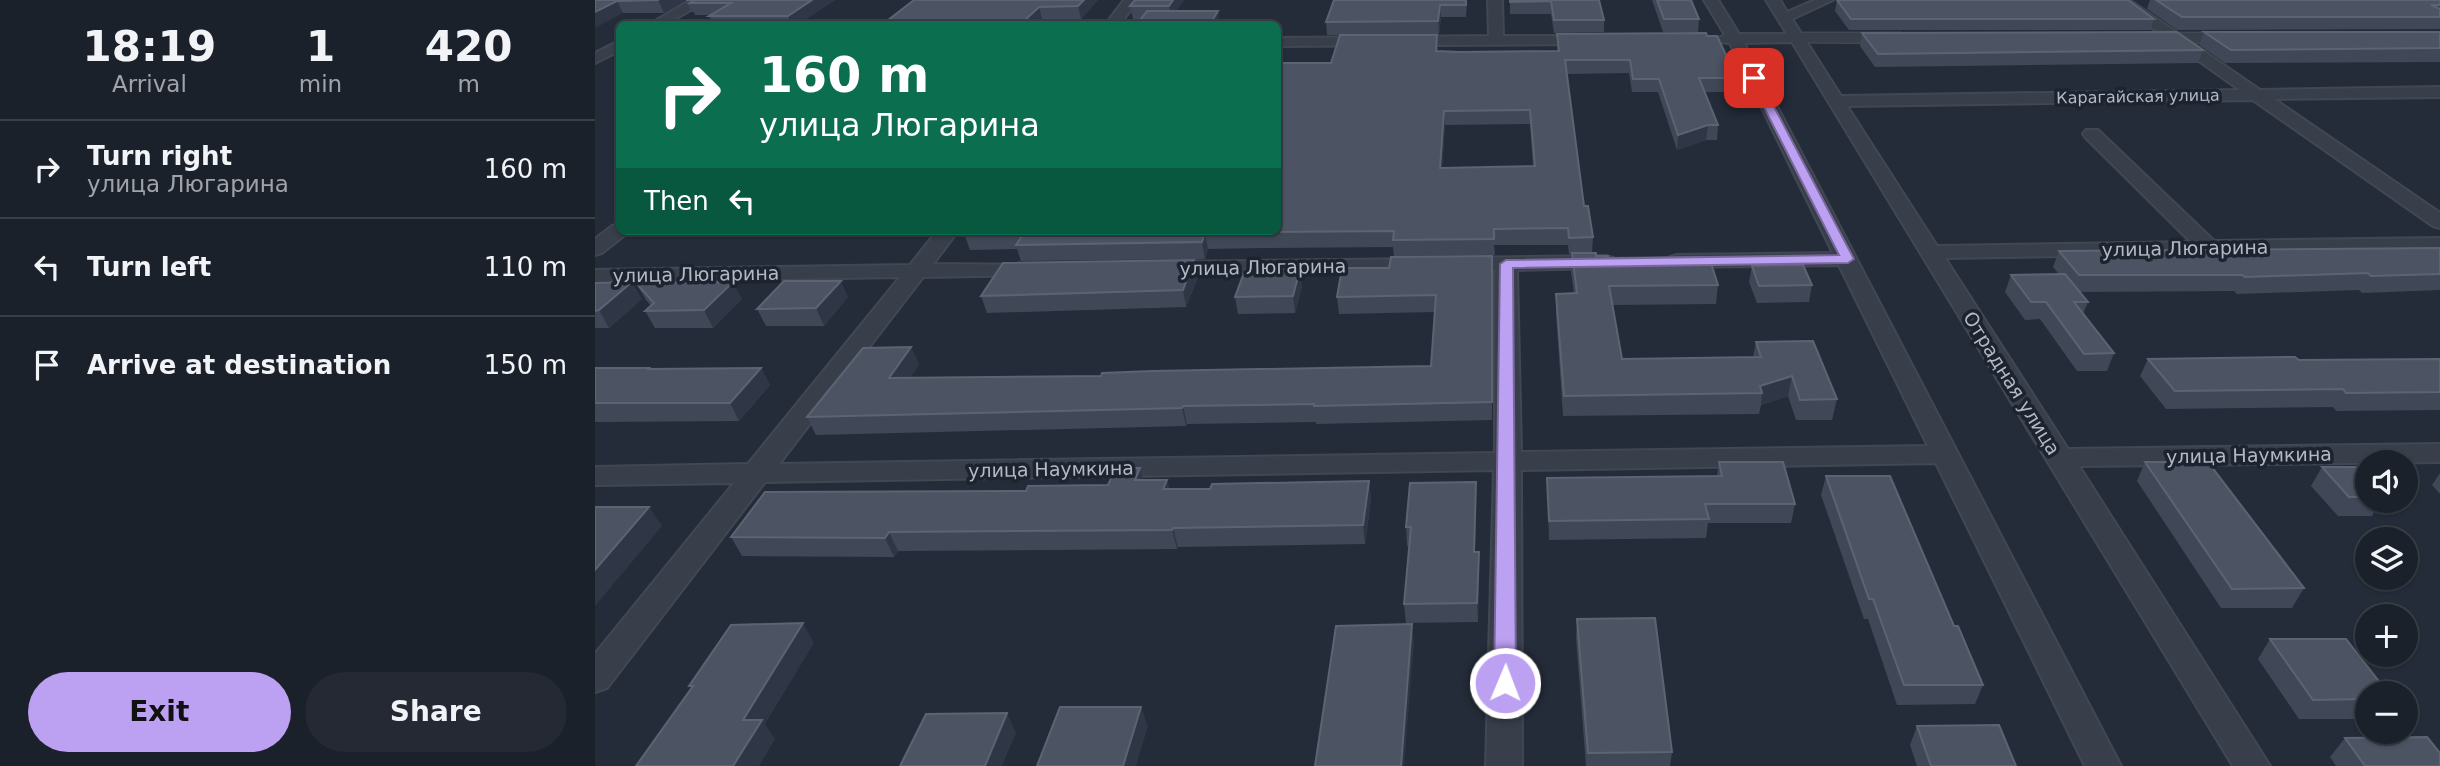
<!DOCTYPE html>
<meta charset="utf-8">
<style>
body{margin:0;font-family:"DejaVu Sans",sans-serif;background:#242933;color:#f1f3f6;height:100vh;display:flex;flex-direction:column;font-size:26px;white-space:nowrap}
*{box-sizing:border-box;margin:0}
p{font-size:23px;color:#a0a3a9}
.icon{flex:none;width:38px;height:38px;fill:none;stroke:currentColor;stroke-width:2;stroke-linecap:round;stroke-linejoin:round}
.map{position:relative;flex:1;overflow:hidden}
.side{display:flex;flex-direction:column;background:#1b212b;width:595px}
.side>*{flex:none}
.banner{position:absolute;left:21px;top:21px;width:665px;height:214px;border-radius:10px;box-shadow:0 2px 5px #0004,0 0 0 2px #393e47;background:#0b6e4f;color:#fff;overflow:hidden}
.fabs{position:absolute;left:1760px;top:450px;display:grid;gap:14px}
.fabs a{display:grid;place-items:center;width:63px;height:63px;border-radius:50%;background:#1b212b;box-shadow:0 2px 5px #0004,0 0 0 2px #393e47;font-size:35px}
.pin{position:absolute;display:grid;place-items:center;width:60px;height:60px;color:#fff;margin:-30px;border-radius:14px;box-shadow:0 4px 10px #0006}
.me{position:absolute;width:77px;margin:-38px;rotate:1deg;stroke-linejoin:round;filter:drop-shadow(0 0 5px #0008)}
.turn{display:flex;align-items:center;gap:24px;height:147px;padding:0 28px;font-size:32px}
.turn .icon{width:91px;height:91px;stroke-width:2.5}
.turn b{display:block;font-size:49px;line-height:60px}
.then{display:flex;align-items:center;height:66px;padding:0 28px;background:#0003;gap:14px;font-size:26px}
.eta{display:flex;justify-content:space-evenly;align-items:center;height:119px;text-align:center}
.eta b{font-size:42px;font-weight:600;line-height:49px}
.cta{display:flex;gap:14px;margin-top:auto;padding:14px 28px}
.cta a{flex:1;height:80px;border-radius:42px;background:#bca0f2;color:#111;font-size:28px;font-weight:600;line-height:80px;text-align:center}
.cta a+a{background:#242933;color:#f1f3f6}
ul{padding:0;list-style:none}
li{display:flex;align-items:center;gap:21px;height:98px;padding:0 28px;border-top:2px solid #393e47}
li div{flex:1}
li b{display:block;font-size:26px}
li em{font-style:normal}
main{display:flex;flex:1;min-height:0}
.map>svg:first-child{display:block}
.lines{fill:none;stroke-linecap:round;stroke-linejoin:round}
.minor-casing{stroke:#414753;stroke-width:4}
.tertiary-casing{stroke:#414753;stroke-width:3}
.minor{fill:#383e4a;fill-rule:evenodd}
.tertiary{fill:#383e4a;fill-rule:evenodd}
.wall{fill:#404858;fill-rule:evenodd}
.shaded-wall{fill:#2f3747}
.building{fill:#4c5464;stroke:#5c6473;stroke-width:2;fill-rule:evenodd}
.route{fill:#bca0f2;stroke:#7a689d;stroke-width:2}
.labels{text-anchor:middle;stroke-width:7;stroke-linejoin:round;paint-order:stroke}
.far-street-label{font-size:16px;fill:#b3b9c5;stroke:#1d232f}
.street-label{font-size:19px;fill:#b3b9c5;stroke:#1d232f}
</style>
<main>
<section class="side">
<div class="eta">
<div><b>18:19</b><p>Arrival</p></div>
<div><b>1</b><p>min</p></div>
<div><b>420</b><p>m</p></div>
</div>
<ul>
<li><svg class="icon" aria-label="right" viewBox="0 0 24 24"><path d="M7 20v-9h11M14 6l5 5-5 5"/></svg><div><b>Turn right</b><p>улица Люгарина</p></div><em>160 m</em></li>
<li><svg class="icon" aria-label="left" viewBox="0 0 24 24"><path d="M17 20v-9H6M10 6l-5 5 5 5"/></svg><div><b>Turn left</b></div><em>110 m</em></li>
<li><svg class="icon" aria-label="arrive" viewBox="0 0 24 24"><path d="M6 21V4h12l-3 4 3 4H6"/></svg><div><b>Arrive at destination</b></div><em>150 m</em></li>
</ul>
<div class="cta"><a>Exit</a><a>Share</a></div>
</section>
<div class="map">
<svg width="1845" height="766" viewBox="0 0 1845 766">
<rect width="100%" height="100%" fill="#242c39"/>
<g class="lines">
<g class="minor-casing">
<path id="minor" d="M96 0H113L71 24H55Z
M529 0H543L525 24H511Z
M893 0H907L908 36H993L1000 40 993 44 682 46V38L894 36Z
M1109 0H1123L1144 34H1192L1171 0H1185L1192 12 1220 0H1238L1197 19 1246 96 1645 90 1518 0H1534L1665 90 1845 87V97L1679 99 1845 213V228L1838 226 1658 100 1252 106 1342 246 1596 242 1491 138 1488 134 1491 130H1503L1619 241 1845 238V250L1350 258 1473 449 1845 444V462L1484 466 1675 766H1638L1197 42 1149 43 1526 766H1490L1341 463 926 470 927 766H891L899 470 170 482 12 688 0 692V654L139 483 0 485V467L153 464 305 277 0 282V270L315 265 342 231H363L338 264 444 265 448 269 444 273 437 275 328 277 184 464 900 453V270L858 268 855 264 858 260 865 258 1011 256 1018 258 1021 262 1018 266 1011 268 922 270 926 452 1333 446 1244 265 1082 267 1075 265 1072 261 1075 257 1082 255 1238 253 1135 43 1123 42 1121 39 1130 35Z
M24 41V51L0 63V53Z
M24 224V231H33L31 234 7 253 0 255V239L17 226Z
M829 259 836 261 840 265 836 269 568 274 561 272 557 268 561 264 568 262Z"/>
</g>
<g class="tertiary-casing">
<path id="tertiary" d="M1202 33H1306L1315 38 1306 43 1196 42 1193 38Z
M1552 33H1646L1655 38 1646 43 1546 42 1543 38Z"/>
</g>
<use href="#minor" class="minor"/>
<use href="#tertiary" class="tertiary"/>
</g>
<path class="wall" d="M0 0H240L203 24H118L114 16 115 15H100L99 12H96L91 0 69 13H28Z
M319 0H503L486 19H447Z
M589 0 581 11 625 23V24H542L546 19H538L535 6Z
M739 0H872L871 17H846L844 34 732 35 731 22Z
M915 0H1004L1009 20V32L959 33 956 14H915Z
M1057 0H1096L1104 19 1103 32H1068Z
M1242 0 1559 19 1556 30H1254L1240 11Z
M1555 0H1845V29L1582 30 1552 9Z
M1609 32H1845V62L1630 63 1604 45Z
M1267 33 1608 50 1603 63 1280 67 1265 46Z
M962 34 1112 36 1142 78 1140 92H1110L1123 125 1122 140H1111L1082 150 1063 92H1037L1034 73 972 74 989 206 998 237 997 253 1001 256 1123 285 1121 304 1018 305 1027 359 1158 357 1161 342 1242 399 1237 420H1201L1193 396 1166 405 1164 414 968 416 961 313V294L979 293 976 272 977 254H974L973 245H899L900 255 799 256 798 247 671 248 613 249 610 259 426 261 422 249 375 250 369 233 682 231 736 63 843 48 842 51H962ZM935 124 938 166 847 168 850 125Z
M1845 248V290L1767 293 1764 290 1642 294 1639 291 1485 292 1493 302 1488 314 1519 353 1512 371H1482L1445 319 1430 320 1410 292 1416 275 1464 274 1458 267 1464 251Z
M897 256V420L721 424V422L592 424 591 426 221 435 212 417 316 347 324 365 314 378 506 376 836 366 840 312 744 314 742 297 794 268Z
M599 260 603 277 591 307 392 313 386 296Z
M1157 266 1217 285 1214 302 1162 303 1154 282Z
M0 283 47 299 14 328H0Z
M41 283 147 299 118 328H60L50 311 56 306 51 300Z
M707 286 700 313 643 314 640 297Z
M253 297 229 326H171L162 309Z
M1553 359 1704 360 1845 359V410L1741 411 1738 407 1571 409 1545 376Z
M0 368H54L55 369 166 368 175 385 144 421 0 422Z
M1124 462 1200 504 1196 523H1113L1111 538 954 540 952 478 1122 476Z
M1550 462 1709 588 1697 608H1626L1542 481Z
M1727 467 1773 480V500H1786L1777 516H1743L1716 486Z
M545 468 548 480 574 489H615L774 481 776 500 770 544 583 547 582 549 303 551 299 557 147 556 136 537 431 491 513 485Z
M1845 473V494L1837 485Z
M1231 476 1359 626 1388 685 1380 704 1302 705 1273 619H1269L1226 495Z
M881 482 880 552H884V571L883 622 811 623 809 604 814 546H812L811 527Z
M982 619 1077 752 1075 766H991L981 638Z
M1675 639 1773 693V719H1704L1663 659Z
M1322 726 1421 766H1322L1315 745Z
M1750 738 1845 766H1741L1735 757Z"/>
<path class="shaded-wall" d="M63 0H91L69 13Z
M217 0H240L203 24H196L193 16Z
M489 0H503L486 19 483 6Z
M578 0H589L576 19 574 6Z
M22 1 28 13 0 28V12Z
M845 5 846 17 844 34 843 21Z
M444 7 447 19 442 24H426Z
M623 11 625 24H615Z
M849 111 850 125 846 183 845 168Z
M1113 125 1111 140 1082 150 1083 135Z
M610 233 613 249 610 259 607 242Z
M599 260 603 277 591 307 588 290Z
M705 269 707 286 700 313 698 296Z
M246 281 253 297 229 326 221 308Z
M37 282 47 299 14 328 4 310Z
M138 282 147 299 118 328 109 310Z
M316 347 324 365 301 396 294 378Z
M166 368 175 385 144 421 135 403Z
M1197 376 1193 396 1166 405 1167 393 1165 386Z
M588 406 592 424 591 426 587 408Z
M545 468 550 487 540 480Z
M572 480 577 498 568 489Z
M774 481 776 500 770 544 768 525Z
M881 482V501L879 571V552Z
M54 507 67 526 0 606V570Z
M578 528 583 547 582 549 577 530Z
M294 532 303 551 299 557 290 538Z
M884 552V571L883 622 882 603Z
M208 623 219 643 170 724 180 739 164 766H138L148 720Z
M817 624 819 643 809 766H806Z
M546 707 553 726 541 766H528Z
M412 713 421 733 407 766H390Z"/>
<path class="building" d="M0 0H64L22 1 0 12Z
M91 0H217L193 16H114L136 3H95L100 0Z
M319 0H489L483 6 444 7 426 24H288Z
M540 0H578L574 6H535Z
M739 0H871V5H845L843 21 731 22Z
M915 0H1004L1009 20H959L956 1 915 2Z
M1062 0H1096L1104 19H1069Z
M1242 0H1533L1559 19H1256Z
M1561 0H1845V5H1836L1845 9V17H1587Z
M552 11H623L615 24H542Z
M1582 32 1608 50 1283 54 1267 33Z
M1609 32H1845V48L1636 50Z
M1111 33 1112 36H1122L1142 78H1104L1123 125H1113L1083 135 1064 79H1038L1035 60H970L989 206H993L998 237 974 238 973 228 899 229V239L798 240 799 231 669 232 610 233 607 242 421 245 429 233H369L371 231H682V78L688 63H736L745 35H842L841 51 865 52 964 51 962 34ZM935 110 940 166 845 168 849 111Z
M1845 248V274L1776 276 1773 273 1650 277 1647 275H1484L1464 251Z
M977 253H1001V256H1013V258L1114 257 1123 285 1014 286 1027 359 1166 357 1161 342 1218 341 1242 399 1205 400 1197 376 1165 386 1167 393 969 396 961 294 982 293Z
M897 256V402L719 406V404L588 406 587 408 212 417 268 348 316 347 294 378 506 376 507 373 558 371 836 366 841 295 742 297 747 268H794L796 257Z
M599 260 588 290 386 296 408 263Z
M1208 265 1217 285 1164 286 1157 266Z
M705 269 698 296 640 297 650 270Z
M1470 274 1493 302H1479L1519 353 1489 354 1451 302H1436L1416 275Z
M189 281H246L221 308 162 309Z
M37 282 4 310 0 311V283Z
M138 282 109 310 50 311 59 303 41 283Z
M1700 357 1704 360 1845 359V392L1751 393 1748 389 1580 391 1553 359Z
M0 368H54L53 369 166 368 135 403H0Z
M1124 462H1188L1200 504H1110L1114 519 954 521 952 478 1127 476Z
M1550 462H1613L1709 588 1637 589Z
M1727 467H1761L1773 480V497H1754Z
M521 468H545L540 480H572L568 489H615L617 484 774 481 768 525 578 528 577 530 294 532 290 538 136 537 170 492 431 491 433 486 513 485Z
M1231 476H1295L1359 626H1363L1388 685H1309L1278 599H1274Z
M881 482 879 552H884L882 603 809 604 816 527H811L815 483Z
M0 507H54L0 570Z
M1060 618 1077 752 993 753 982 619Z
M208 623 148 720H167L138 766H41L98 686H94L136 625Z
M817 624 806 766H720L741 626Z
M1675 639H1751L1793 693H1773V699L1718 700Z
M465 707H546L528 766H442Z
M412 713 390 766H305L331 714Z
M1404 725 1421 766H1336L1322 726Z
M1832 737 1845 753V766H1770L1750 738Z"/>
<path class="route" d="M1156 75 1164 78 1259 259 1253 263 918 268 921 683 918 689 910 692 903 689 899 683 905 264 911 260 1244 255 1154 78Z"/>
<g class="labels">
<g class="far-street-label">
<text transform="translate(1543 96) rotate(-1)" y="6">Карагайская улица</text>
</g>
<g class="street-label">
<text transform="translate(1590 248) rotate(-1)" y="7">улица Люгарина</text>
<text transform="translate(668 267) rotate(-1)" y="7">улица Люгарина</text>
<text transform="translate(101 274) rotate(-1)" y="7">улица Люгарина</text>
<text transform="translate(1417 383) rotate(58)" y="7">Отрадная улица</text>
<text transform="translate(1654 455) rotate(-1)" y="7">улица Наумкина</text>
<text transform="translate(456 469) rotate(-1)" y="7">улица Наумкина</text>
</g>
</g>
</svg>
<div class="fabs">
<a><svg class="icon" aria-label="sound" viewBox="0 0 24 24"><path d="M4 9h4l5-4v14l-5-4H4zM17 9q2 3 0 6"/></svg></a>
<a><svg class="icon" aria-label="layers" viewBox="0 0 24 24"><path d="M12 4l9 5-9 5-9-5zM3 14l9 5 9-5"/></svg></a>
<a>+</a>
<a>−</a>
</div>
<div class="pin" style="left:1159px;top:78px;background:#d93025"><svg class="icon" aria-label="arrive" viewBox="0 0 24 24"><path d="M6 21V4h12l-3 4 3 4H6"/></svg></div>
<svg class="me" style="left:910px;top:683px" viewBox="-20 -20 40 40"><circle r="17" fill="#bca0f2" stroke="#fff" stroke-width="3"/><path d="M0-11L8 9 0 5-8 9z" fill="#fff"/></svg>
<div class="banner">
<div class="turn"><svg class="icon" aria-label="right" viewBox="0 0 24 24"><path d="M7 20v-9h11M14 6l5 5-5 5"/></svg><div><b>160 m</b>улица Люгарина</div></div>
<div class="then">Then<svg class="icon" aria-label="left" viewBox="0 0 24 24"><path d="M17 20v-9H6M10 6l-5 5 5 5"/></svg></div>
</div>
</div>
</main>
